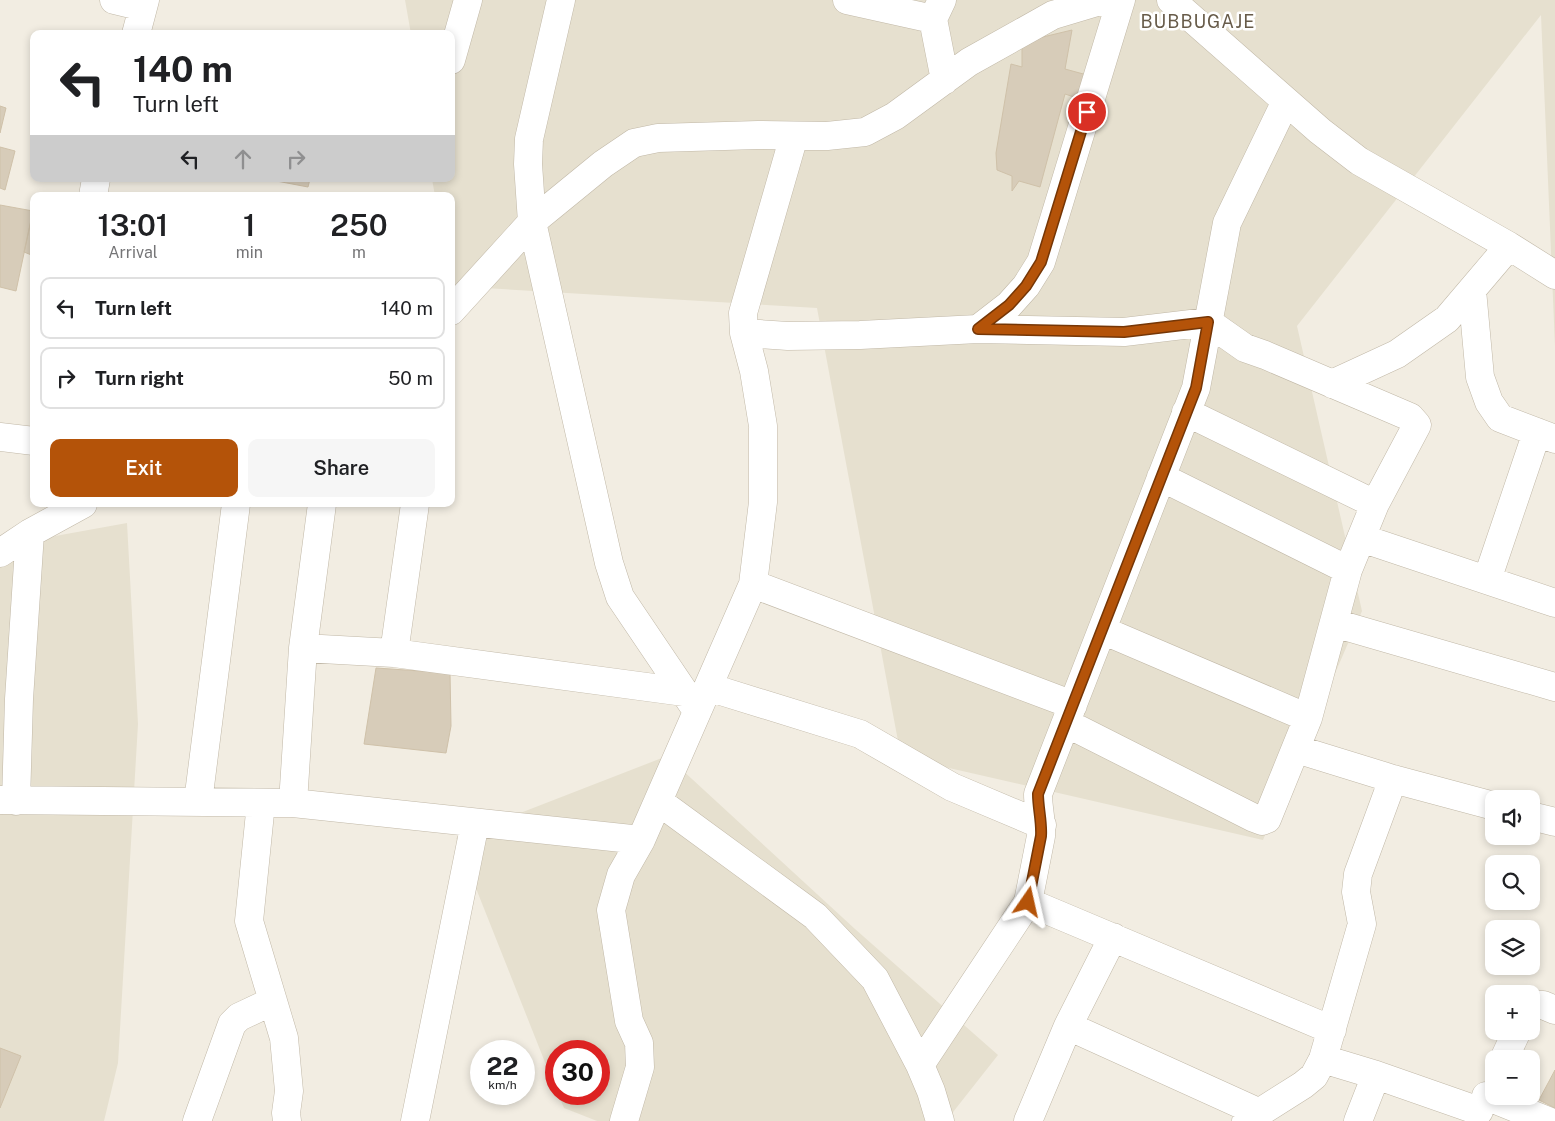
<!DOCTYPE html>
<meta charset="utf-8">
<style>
body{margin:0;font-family:"Public Sans",sans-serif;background:#f6f6f6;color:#202124;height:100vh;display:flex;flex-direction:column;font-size:19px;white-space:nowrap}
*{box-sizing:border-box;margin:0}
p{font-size:16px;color:#757577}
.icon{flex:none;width:28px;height:28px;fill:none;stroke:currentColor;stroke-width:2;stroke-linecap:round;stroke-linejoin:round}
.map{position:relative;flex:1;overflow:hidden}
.panel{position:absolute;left:30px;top:192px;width:425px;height:315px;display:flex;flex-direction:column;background:#fff;border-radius:10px;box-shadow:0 2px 8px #0003}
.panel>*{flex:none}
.guide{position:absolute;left:30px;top:30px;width:425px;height:152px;border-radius:10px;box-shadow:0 2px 8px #0003;background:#fff;color:#202124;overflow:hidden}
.tools{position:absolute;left:1485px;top:790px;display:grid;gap:10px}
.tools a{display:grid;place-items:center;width:55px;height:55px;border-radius:10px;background:#fff;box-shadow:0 2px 8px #0003;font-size:25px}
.speed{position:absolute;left:470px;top:1040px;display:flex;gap:10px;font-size:25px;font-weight:700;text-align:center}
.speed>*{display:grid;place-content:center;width:65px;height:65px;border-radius:50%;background:#fff;box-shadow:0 2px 8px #0003;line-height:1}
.speed small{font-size:12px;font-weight:400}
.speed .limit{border:8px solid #d22;background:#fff;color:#111}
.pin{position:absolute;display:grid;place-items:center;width:42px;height:42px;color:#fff;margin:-21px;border:2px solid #fff;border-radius:50%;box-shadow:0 1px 5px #0007}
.me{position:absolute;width:55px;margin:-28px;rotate:11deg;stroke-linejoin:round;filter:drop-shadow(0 0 4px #0008)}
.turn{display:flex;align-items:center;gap:18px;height:105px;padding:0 20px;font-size:22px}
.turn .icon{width:65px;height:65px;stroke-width:2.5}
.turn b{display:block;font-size:35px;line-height:42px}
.lanes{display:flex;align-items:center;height:48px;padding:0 20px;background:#0003;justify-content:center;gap:25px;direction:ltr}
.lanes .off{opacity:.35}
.eta{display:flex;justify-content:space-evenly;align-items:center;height:85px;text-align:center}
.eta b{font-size:30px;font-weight:600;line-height:35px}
.action{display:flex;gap:10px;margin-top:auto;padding:10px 20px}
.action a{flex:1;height:58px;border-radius:10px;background:#b45309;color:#fff;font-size:20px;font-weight:600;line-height:58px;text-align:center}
.action a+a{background:#f6f6f6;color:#202124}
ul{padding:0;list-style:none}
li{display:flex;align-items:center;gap:15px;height:62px;margin:0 10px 8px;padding:0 10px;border:2px solid #e0e0e0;border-radius:10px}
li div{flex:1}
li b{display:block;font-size:19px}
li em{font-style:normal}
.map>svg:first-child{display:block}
.residential{fill:#e6e0cf}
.building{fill:#d7ccb9;stroke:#cfc1a9}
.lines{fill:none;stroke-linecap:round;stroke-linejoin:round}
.minor-casing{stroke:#c1b8a7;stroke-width:29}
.minor{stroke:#fff;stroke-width:28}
.route-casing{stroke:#753606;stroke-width:12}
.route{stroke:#b45309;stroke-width:9}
.labels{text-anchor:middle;stroke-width:5;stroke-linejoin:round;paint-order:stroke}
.quarter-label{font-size:18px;letter-spacing:1px;fill:#675b49;stroke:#fff}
</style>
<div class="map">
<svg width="1555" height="1121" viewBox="0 0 1555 1121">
<rect width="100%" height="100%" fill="#f2ede2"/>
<path class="residential" d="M405 0H1555V346L1541 15 1297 326 1362 611 1263 840 901 757 817 308 451 286V196H435L432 179H451V34H411Z
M127 523 138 724 118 1063 104 1121H0V546Z
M667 756 855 929 998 1055 946 1121H597L564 1108 558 1094H599V1051H556V1090L456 838Z"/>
<path class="building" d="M1072 30 1065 69 1087 75 1080 99 1065 94 1040 187 1019 181 1012 191V176L997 170 996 153 1011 64 1022 67V42Z
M0 106 6 108 0 133Z
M0 147 15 151 5 190 0 188Z
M266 179H310L308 187Z
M0 205 33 211 16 291 0 287Z
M33 211 34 212V256L24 252Z
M376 668 450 673 451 726 446 753 364 744Z
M0 1048 21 1056 0 1108Z
M1555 1070V1108L1539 1100Z"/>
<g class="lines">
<g class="minor-casing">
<path id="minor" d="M114 0 143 7
M561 0 529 139 528 164 532 222 609 563 620 597 697 711
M847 0 933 19
M942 0 933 19 945 80
M1171 0 1320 131 1359 161 1509 246 1555 275
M136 34 145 0
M451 60 468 0
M93 196 96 179
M1472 290 1480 377 1489 402 1500 418 1555 439
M451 311 532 222 603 164 634 143 658 138 758 135 827 136 865 132 895 116 969 62 1053 15 1103 0
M978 329 1009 305 1026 286 1041 262 1121 0
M744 333 788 336 860 335 978 329 1124 332 1208 322 1245 348 1265 355 1410 417 1417 425 1375 504 1348 570 1308 718 1267 819 1262 821 1254 818 1066 723
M1332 384 1397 354 1447 319 1509 246
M1186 412 1375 504
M0 437 34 441
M1161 477 1348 570
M1361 538 1555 603
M0 553 30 533 83 504
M1487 580 1537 432
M753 584 1073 705
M1334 623 1555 687
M1102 630 1308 718
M303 648 394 653 684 692
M394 653 415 504
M708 687 860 734 952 787 1042 825
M1296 749 1393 779 1494 806
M0 800 293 803 641 840
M16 801 19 699 30 533
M658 801 815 916 875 979 920 1065 931 1091 940 1121
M198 802 236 504
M261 803 249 921 284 1038 289 1091 286 1113 287 1121
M293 803 303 648 322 504
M1531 816 1555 822
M1028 902 1332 1030
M1531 1005H1543L1555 1010
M1068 1026 1260 1113
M1323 1059 1376 1075 1479 1111
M1504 1059 1517 1031
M920 1065 1028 902 1041 836C1042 822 1038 808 1038 794L1196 388 1227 223 1286 101
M1486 1096 1548 1121
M197 1121 232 1024 239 1017 273 1001
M415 1121 475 823
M624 1121 640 1067 639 1043 629 1021 611 910 621 875 641 840 753 584 763 502V426L754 371 744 333 743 313 794 136
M1028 1121 1068 1026 1113 937
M1246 1121 1303 1085 1314 1076 1323 1059 1362 924 1356 892 1358 874 1393 779
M1358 1121 1376 1075"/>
</g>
<use href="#minor" class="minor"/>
</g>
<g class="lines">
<g class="route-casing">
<path id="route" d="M1028 902 1041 836C1042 822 1038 808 1038 794L1196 388 1208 322 1124 332 978 329 1009 305 1026 286 1041 262 1087 112"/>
</g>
<use href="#route" class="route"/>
</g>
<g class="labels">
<g class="quarter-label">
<text x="1198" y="28">BUBBUGAJE</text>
</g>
</g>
</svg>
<div class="tools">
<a><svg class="icon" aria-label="sound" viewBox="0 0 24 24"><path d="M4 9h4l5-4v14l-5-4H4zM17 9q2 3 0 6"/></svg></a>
<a><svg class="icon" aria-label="search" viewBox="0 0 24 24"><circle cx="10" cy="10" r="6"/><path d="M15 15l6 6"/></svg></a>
<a><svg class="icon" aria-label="layers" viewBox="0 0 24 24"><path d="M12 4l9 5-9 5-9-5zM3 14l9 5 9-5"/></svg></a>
<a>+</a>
<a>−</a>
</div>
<div class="speed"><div>22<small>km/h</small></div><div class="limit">30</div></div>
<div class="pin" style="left:1087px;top:112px;background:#d93025"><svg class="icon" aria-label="arrive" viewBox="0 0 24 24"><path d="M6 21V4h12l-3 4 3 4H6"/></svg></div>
<svg class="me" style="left:1028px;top:902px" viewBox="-20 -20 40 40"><path d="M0-17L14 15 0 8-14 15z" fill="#b45309" stroke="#fff" stroke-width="4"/></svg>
<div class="guide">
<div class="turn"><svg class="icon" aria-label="left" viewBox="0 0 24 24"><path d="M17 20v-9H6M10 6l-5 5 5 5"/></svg><div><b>140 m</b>Turn left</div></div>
<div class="lanes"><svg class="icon" aria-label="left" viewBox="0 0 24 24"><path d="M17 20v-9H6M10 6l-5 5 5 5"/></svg><svg class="icon off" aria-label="ahead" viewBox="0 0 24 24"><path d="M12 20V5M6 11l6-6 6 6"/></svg><svg class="icon off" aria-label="right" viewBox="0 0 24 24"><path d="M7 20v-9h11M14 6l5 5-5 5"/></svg></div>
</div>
<section class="panel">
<div class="eta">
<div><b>13:01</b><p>Arrival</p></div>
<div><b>1</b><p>min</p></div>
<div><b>250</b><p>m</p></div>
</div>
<ul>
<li><svg class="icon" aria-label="left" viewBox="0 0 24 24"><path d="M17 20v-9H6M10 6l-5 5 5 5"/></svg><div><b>Turn left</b></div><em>140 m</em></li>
<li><svg class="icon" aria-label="right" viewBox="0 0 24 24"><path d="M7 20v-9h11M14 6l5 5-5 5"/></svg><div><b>Turn right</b></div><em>50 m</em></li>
</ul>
<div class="action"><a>Exit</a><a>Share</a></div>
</section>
</div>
